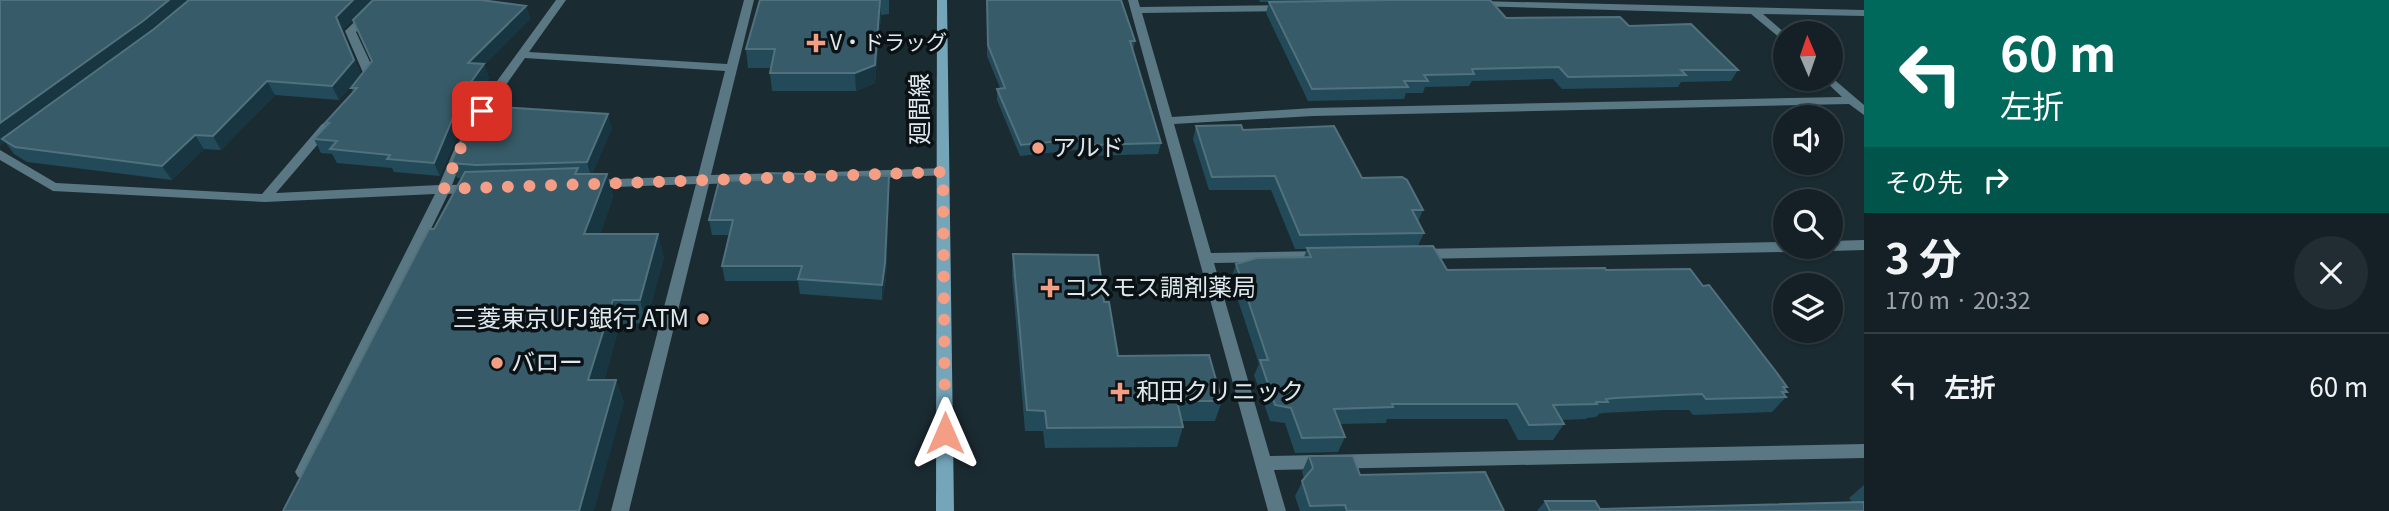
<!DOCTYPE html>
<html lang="ja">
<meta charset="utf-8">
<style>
body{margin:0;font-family:Georgia,"Noto Sans JP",serif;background:#212d32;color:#f1f3f6;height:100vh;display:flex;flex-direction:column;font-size:26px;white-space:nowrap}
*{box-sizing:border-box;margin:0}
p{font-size:23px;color:#9da3a7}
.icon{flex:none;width:38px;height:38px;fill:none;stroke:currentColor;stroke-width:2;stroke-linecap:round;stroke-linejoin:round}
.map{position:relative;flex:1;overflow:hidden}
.details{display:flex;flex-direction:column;background:#142026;width:525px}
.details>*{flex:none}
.banner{background:#00695c;color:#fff;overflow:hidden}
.needle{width:46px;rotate:358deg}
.fabs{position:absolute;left:1773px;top:21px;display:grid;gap:14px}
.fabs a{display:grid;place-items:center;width:70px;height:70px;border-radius:50%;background:#142026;box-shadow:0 2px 5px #0004,0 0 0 2px #333e43;font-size:35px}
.pin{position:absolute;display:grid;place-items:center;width:60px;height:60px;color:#fff;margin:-30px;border-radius:14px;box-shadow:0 4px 10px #0006}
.me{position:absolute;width:77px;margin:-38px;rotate:0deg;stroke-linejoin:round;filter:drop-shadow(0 0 5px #0008)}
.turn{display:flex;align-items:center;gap:24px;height:147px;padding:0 21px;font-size:32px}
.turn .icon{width:91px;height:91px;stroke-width:2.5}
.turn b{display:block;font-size:49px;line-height:60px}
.then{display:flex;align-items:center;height:66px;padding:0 21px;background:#0003;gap:14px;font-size:26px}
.round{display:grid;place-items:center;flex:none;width:74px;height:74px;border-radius:37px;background:#212d32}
.head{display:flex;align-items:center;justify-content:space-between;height:119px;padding:0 21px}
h1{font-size:42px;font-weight:700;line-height:52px}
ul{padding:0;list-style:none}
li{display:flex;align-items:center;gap:21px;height:105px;padding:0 21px;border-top:2px solid #333e43}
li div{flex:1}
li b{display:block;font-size:26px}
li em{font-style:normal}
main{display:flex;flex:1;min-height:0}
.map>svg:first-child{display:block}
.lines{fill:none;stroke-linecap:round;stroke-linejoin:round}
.street{fill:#5a7784;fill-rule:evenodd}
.secondary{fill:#74a5b9;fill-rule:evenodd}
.wall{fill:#224a58}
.shaded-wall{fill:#173642}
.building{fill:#375b68;stroke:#51717d;stroke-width:2}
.route{stroke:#f49e86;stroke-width:12;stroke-dasharray:0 21.6}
.poi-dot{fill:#f49e86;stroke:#0b1215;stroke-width:2.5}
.labels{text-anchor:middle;stroke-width:7;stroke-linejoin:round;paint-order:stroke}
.far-poi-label{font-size:21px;fill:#dfe9ed;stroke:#0b1215;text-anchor:start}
.street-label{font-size:24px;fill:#dfe9ed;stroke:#0b1215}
.poi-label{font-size:24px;fill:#dfe9ed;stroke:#0b1215;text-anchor:start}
</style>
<main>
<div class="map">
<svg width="1864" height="511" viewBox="0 0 1864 511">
<rect width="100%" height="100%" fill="#1b2b32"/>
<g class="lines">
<path class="street" d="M377 0H388L356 32 376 75 368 84 364 85 358 82 364 75 345 31Z
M556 0H566L529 52 727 64 744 0H754L711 175 783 173 789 177 783 181 709 184 629 511H611L696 184 590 188 584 184 590 180 698 176 725 71 525 58 481 120H473L471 117 473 114Z
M1128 0H1138L1140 7 1285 5 1290 8 1285 11 1142 13 1172 117 1313 108 1842 97 1823 79H1830V76L1864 105V115L1849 104 1313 116 1174 124 1211 253 1322 251 1329 256 1322 261 1214 263 1270 456 1864 444V458L1274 470 1286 511H1268Z
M1477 1 1864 10V16L1763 14 1785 33V42L1751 14 1473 6 1472 4Z
M326 123 330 124 332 127 330 130 276 193 439 185 454 150 460 146 466 150 452 185 475 184 482 188 475 192 448 194 310 477 304 479 298 477 295 472 435 194 265 202 53 191 0 160V150L56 183 262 194 322 124Z
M943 168 949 172 948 175 831 180 825 176 831 172Z
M1864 240V250L1830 251 1824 247H1830V241Z
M1785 242V247H1792L1785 252 1419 259 1412 254 1419 249Z"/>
<path class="secondary" d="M937 0H947L954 511H936Z"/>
</g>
<path class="wall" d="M0 0 526 6 530 19 484 65 489 78 468 107 470 114 460 129 440 176 394 172 392 168 337 163 332 154 321 153 314 139 326 126 325 123 353 92 351 88 372 61 353 20 342 30 361 75 339 100 275 95 221 150 204 149 172 180 27 162 14 154 5 142 0 146Z
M760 0H889V14L881 15 875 83 856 91H772L770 73 771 68H748L746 49Z
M987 0H1121L1135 41 1133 51 1161 143 1158 154 1087 156 1085 149 1020 156 997 100V89L1000 88 987 56Z
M1259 0H1388L1506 18 1629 26 1738 70 1731 81 1681 82 1678 87 1562 89 1553 79 1472 81 1469 86 1425 87 1423 93H1406L1404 99 1308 101 1266 13 1269 2H1260Z
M504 103 505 107 612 128 592 174H607L613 197 600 234 664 257 646 323 620 324 604 380H616L624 403 434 229 461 178H457L451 163Z
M1196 126 1243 130 1362 178 1423 210 1418 222 1424 233 1418 246 1447 270H1606L1787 387 1785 389 1787 392 1784 395 1786 397 1772 412 1693 415 1689 410H1664L1603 413 1599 414 1596 417 1587 418 1586 419 1562 420 1564 424 1553 440H1518L1507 419H1387L1386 423 1340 424 1345 437 1338 452 1295 453 1285 423 1270 421 1254 375 1259 364 1231 279 1236 264 1304 257 1307 249H1295L1271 190H1209L1193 139Z
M889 176V191L886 278 882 300 800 294 798 281H725L722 266 730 235H712L709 220 765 180Z
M1013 254 1104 302 1118 356 1222 401 1215 421H1181L1183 427 1177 447 1045 448 1043 431H1025L1012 275Z
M1309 456 1360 475 1504 511H1300L1295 496 1304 478 1302 472Z
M1864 485V511H1537L1545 501 1600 509 1852 502 1849 498Z"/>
<path class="shaded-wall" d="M169 0H194L2 139 5 142 0 146V123Z
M353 0H373L342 30 361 75 339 100 332 86 336 17Z
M880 0 881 15 875 83 856 91 855 73Z
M526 6 530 19 484 65 489 78 468 107 470 114 460 129 440 176 434 163 468 63Z
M267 81 275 95 221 150 213 136Z
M608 114 612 128 591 177 587 162Z
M195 135 204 149 172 180 162 166Z
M607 174 613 197 592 257 584 234Z
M889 176V191L886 278 882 300V285Z
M658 234 664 257 646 323 640 300Z
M613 300 620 324 597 403 588 380Z
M616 380 624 403 594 511H579Z"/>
<path class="building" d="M0 0H169L143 21 0 123Z
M189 0H353L336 17 354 60 332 86 267 81 213 136 195 135 162 166 15 147 2 139 154 29Z
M373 0H481L526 6 468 63 484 64 458 100H465L454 115 434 163 387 159 390 155 330 149 337 141 314 139 329 123H325L357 88H351L372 61 353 20Z
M760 0H880L875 65 855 73H770L775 49H746Z
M987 0H1121L1135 41H1130L1161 143 1088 145 1087 138 1021 145 997 89 1005 88 988 45Z
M1392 0H1490L1506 18 1620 17 1629 26 1691 24 1738 70H1681L1686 75 1568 77 1559 67 1472 69 1474 74 1424 75 1428 81H1404L1408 87 1312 89 1269 2Z
M482 101 504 103 501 107 608 114 587 162 476 165 451 163 471 117Z
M1241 125 1243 130 1334 126 1362 178 1402 177 1407 180 1423 210H1412L1424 233 1300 235 1275 176 1212 177 1196 126Z
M578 168 575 174H607L584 234H658L640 300H613L588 380H616L579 511H283L429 229H434L465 172Z
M766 173 889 176 885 263 882 285 798 279 802 266H722L733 220H709L719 181 765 180Z
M1433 246 1447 270 1605 268 1606 270 1690 269 1703 286 1709 285 1777 373 1787 387H1783L1787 392H1782L1786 397 1706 399 1702 394 1677 395 1615 398 1606 399 1608 402H1596L1597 404 1553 405 1564 424 1529 425 1517 404H1392L1393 407 1334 409 1345 437 1302 438 1291 408 1275 405 1260 360H1268L1236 264 1257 258 1311 257 1307 248Z
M1013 254 1098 255 1104 302H1109L1118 356 1209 355 1222 401H1177L1183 427 1047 428 1045 411 1027 410Z
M1309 456H1353L1360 475 1485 472 1504 511H1347L1345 505 1310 506 1302 481 1313 468Z
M1545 501H1595L1600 509 1864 502V511H1550Z"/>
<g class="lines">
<path class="route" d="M482 111 468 130 444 189 943 172 945 433"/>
</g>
<g class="poi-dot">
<path d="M812.5 32.5h7v7h7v7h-7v7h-7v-7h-7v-7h7z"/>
<circle cx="1038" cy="148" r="7"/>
<path d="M1046.5 277.5h7v7h7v7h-7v7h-7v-7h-7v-7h7z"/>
<circle cx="703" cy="319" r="7"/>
<circle cx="497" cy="363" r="7"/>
<path d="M1116.5 381.5h7v7h7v7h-7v7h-7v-7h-7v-7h7z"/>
</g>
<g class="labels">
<g class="far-poi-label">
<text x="830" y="50">V・ドラッグ</text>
</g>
<g class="street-label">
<text transform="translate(920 109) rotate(-90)" y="8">廻間線</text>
</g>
<g class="poi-label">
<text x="1052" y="156">アルド</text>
<text x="1064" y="296">コスモス調剤薬局</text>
<text x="689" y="327" text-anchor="end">三菱東京UFJ銀行 ATM</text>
<text x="511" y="371">バロー</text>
<text x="1136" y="400">和田クリニック</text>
</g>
</g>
</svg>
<div class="fabs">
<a><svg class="needle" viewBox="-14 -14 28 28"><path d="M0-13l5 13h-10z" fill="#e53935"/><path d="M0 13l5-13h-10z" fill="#9da3a7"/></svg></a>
<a><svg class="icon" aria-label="sound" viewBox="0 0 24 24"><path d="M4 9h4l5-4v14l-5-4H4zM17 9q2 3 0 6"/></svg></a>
<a><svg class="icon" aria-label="search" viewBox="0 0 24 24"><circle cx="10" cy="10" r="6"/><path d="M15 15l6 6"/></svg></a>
<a><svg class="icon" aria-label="layers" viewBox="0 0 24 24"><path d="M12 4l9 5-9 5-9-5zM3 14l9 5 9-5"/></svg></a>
</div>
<div class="pin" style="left:482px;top:111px;background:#d93025"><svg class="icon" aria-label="arrive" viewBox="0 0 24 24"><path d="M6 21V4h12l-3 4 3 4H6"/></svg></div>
<svg class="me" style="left:945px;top:433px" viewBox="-20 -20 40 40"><path d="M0-17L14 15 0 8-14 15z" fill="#f49e86" stroke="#fff" stroke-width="4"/></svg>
</div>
<section class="details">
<div class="banner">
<div class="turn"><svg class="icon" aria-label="left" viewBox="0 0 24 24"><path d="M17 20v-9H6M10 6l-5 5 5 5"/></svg><div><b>60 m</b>左折</div></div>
<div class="then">その先<svg class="icon" aria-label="right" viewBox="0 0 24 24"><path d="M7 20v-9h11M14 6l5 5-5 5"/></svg></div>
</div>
<div class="head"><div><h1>3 分</h1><p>170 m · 20:32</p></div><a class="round"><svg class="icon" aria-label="close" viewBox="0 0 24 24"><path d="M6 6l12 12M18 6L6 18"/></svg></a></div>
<ul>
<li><svg class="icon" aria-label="left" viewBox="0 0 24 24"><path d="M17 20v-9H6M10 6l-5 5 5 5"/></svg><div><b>左折</b></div><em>60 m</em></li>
</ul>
</section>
</main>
